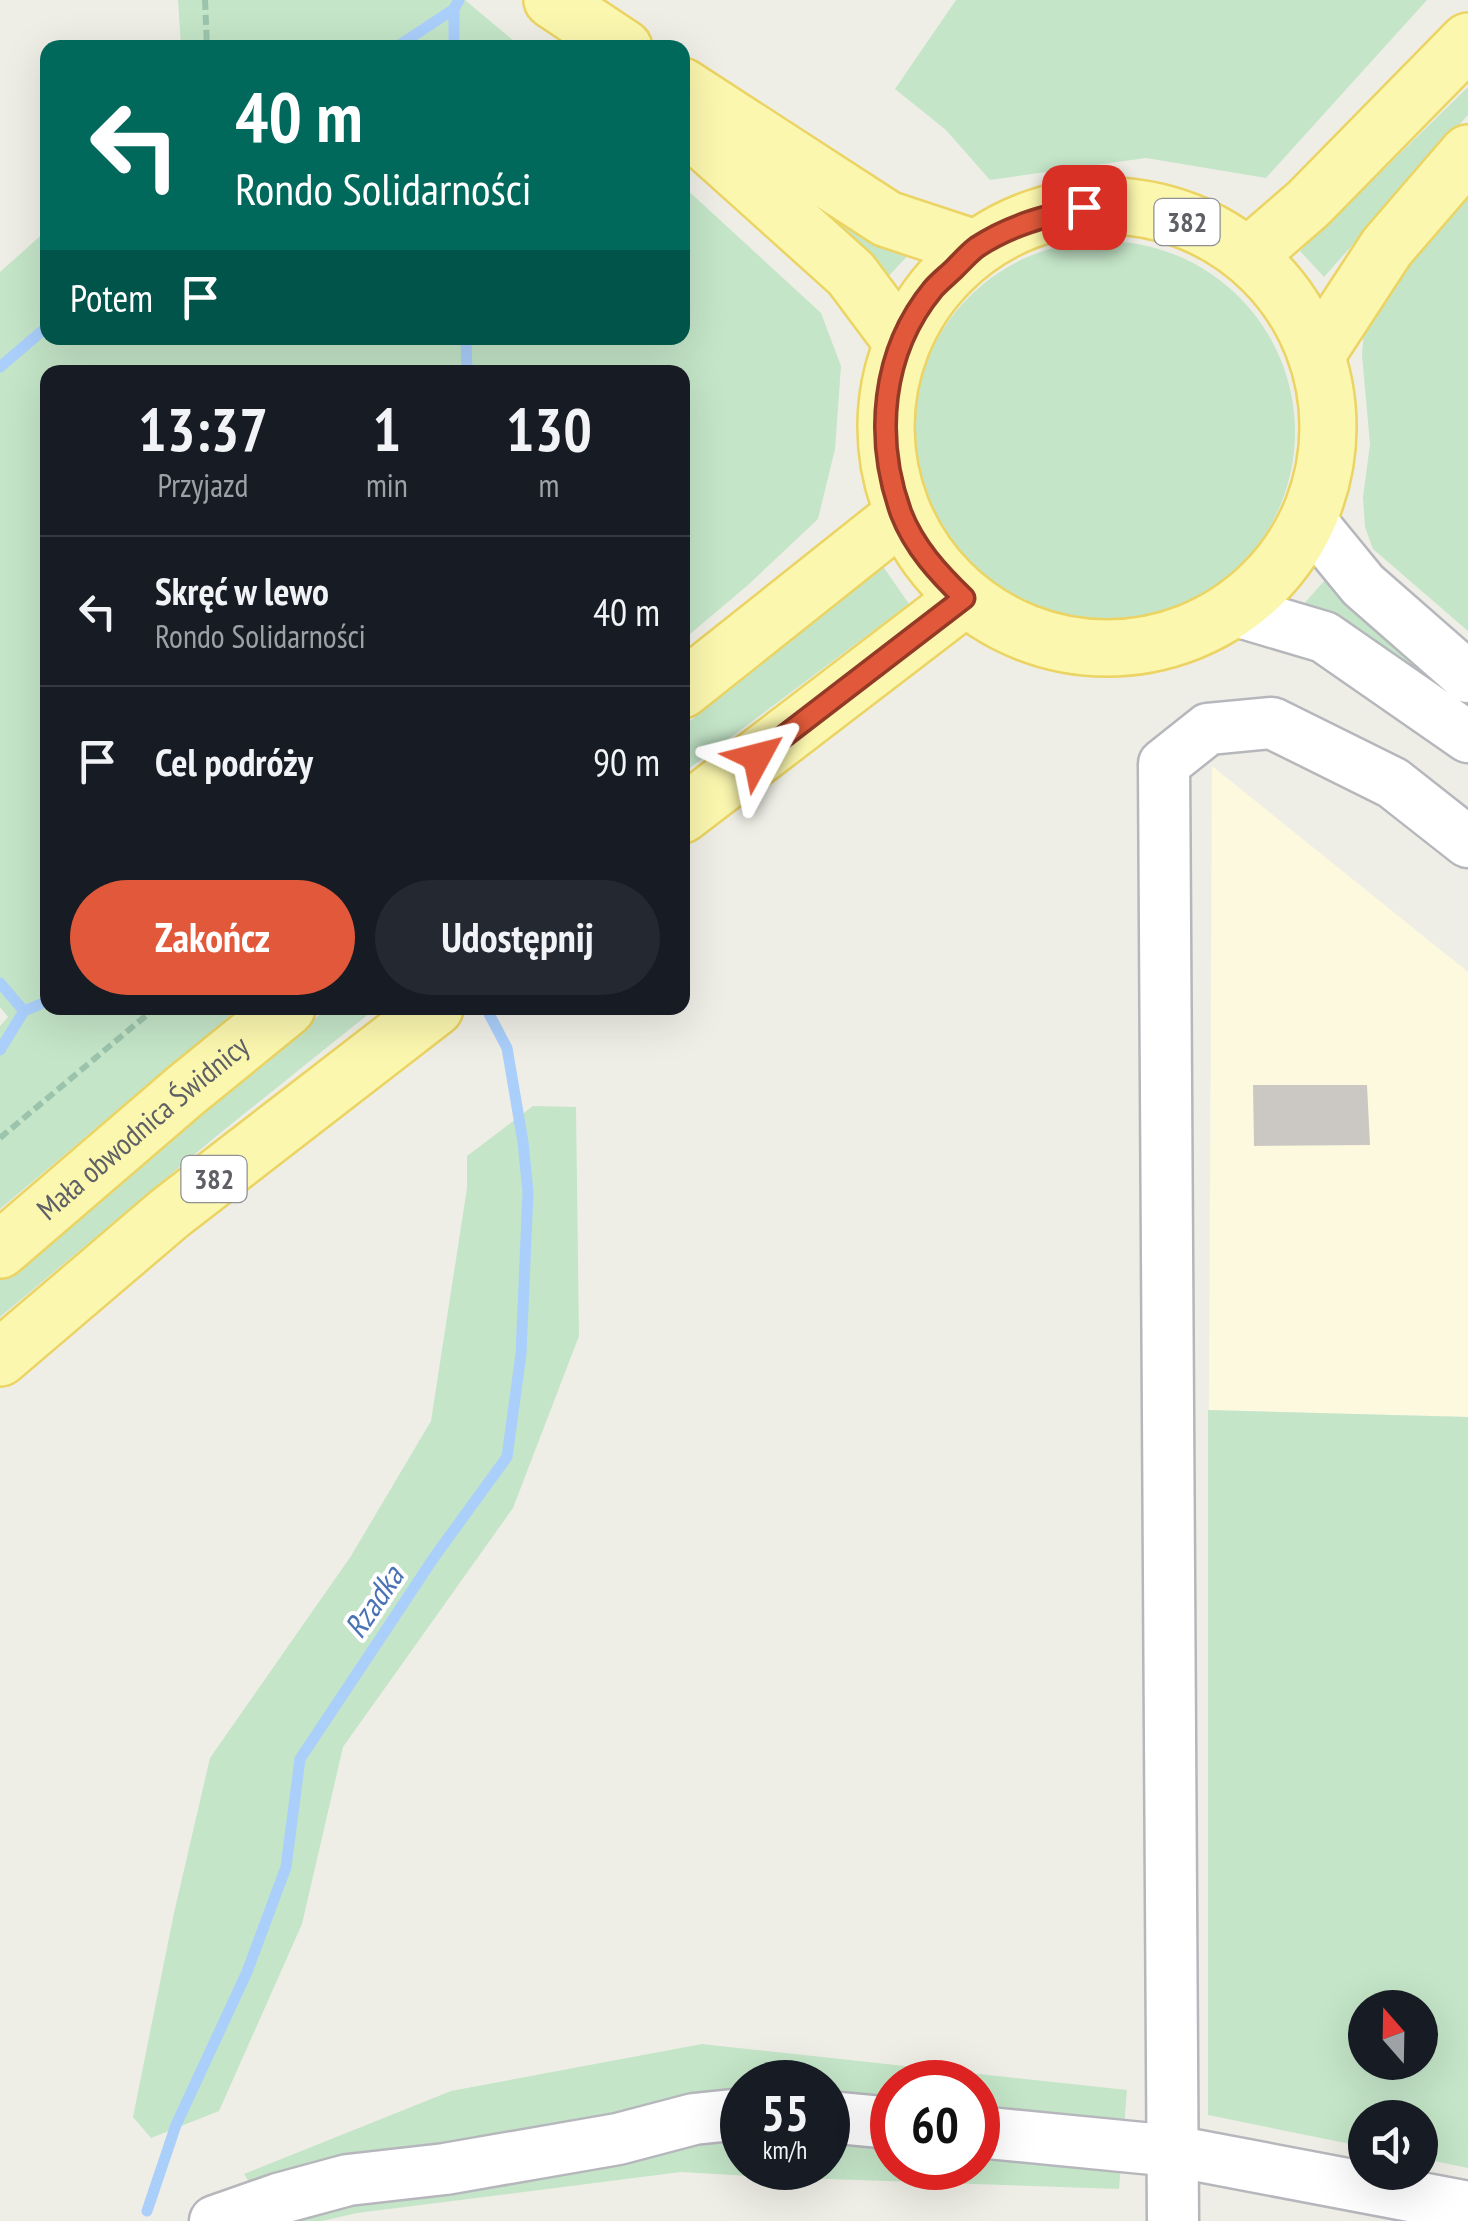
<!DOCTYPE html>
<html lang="pl">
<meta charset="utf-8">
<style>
body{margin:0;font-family:"PT Sans Narrow",sans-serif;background:#242831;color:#f1f3f6;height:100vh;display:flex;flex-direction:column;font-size:38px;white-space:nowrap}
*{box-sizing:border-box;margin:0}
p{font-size:32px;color:#9ea1a6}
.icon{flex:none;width:55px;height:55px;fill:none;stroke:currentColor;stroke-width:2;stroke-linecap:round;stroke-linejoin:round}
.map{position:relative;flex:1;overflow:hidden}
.drawer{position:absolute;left:40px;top:365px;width:650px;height:650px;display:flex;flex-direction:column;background:#171b24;border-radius:20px;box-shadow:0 10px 40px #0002}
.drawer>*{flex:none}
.hud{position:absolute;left:40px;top:40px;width:650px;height:305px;border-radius:20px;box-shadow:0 10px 40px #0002;background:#00695c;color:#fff;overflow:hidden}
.needle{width:65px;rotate:340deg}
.buttons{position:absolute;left:1348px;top:1990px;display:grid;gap:20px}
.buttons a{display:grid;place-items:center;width:90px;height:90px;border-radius:50%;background:#171b24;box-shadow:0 10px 40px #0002;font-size:50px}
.speed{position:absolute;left:720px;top:2060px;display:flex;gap:20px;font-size:50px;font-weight:700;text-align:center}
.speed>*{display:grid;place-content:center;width:130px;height:130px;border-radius:50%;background:#171b24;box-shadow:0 10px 40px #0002;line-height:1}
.speed small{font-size:25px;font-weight:400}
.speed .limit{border:15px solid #d22;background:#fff;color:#111}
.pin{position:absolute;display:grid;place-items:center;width:85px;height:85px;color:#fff;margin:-42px;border-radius:20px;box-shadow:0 5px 15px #0006}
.me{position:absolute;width:110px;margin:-55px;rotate:52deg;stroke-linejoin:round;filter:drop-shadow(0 0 8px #0008)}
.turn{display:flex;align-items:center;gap:35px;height:210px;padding:0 30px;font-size:45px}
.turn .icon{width:130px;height:130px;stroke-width:2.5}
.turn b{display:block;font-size:70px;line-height:85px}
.then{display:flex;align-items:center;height:95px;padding:0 30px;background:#0003;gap:20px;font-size:38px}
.eta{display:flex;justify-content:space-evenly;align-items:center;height:170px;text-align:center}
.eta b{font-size:60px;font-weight:600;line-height:70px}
.primary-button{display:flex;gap:20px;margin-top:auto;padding:20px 30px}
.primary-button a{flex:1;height:115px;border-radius:60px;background:#e1593a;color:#fff;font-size:40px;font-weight:600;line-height:115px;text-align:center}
.primary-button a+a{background:#242831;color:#f1f3f6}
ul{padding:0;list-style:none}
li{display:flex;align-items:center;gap:30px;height:150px;padding:0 30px;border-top:2px solid #363941}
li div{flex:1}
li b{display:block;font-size:38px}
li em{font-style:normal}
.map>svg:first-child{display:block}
.commercial{fill:#fcf9de}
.green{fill:#c4e5c8;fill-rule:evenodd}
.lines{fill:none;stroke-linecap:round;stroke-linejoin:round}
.stream{stroke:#aacffb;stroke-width:11}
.building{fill:#cbc8c3}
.minor-casing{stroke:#b6b7bc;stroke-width:55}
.major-casing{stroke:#ebd463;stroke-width:60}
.path{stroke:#9cc4ac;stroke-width:6;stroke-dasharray:10 5;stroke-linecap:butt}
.minor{stroke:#fff;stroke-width:50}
.major{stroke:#fbf7af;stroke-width:55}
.route-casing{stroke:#923a26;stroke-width:25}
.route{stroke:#e1593a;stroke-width:18}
.labels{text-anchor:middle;stroke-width:8;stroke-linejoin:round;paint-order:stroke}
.shield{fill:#fff;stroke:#8e9094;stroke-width:2.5}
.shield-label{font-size:28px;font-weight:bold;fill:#5e6066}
.street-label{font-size:30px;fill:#5e6066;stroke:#fff}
.water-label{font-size:32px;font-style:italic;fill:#4a73b5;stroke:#fff}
</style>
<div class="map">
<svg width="1468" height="2221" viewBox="0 0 1468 2221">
<rect width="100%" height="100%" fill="#efeee6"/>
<path class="commercial" d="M1212 766 1468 972V1417L1209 1410Z"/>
<path class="green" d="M178 0H465L521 47H181Z
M956 0H1427L1266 178 1146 158 990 180 946 130 895 89Z
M1468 87V115L1324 277 1300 251Z
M683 102 913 250 884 281Z
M683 186 821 313 841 366 835 449 818 519 748 585 683 640 682 372H48V1008H239L0 1209V1026L8 1017 0 1007V272L47 230 48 338H682Z
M1468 195V631L1373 549 1365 527 1363 497 1370 444 1362 355 1364 329 1380 295Z
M913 432a191 191 0 1 1 382 0a191 191 0 1 1-382 0Z
M880 562 909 604 683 773V727Z
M1332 572 1468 694V717L1302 606Z
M328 1008H376L219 1134 0 1317V1280L54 1231Z
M533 1106 576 1107 579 1336 513 1508 343 1747 302 1924 219 2111 151 2138 133 2117 174 1913 210 1758 351 1556 431 1421 467 1188V1156Z
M1208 1410 1468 1417V2168L1420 2158V2118H1365V2147L1208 2115ZM1365 2008H1420V2062H1365Z
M702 2044 1127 2090 1119 2189 770 2177 681 2172 357 2213 322 2221H275L244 2174 451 2091ZM742 2082H828V2168H742ZM892 2082H978V2168H892Z"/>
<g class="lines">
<path class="stream" d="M395 48 454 9
M454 48V9L459 0
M466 338 467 372
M0 367 48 326
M0 983 24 1011
M0 1050 24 1011 48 1001
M147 2211 176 2125 247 1972 286 1867 300 1759 435 1556 507 1457 521 1354 528 1192 523 1142 507 1048 486 1008"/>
</g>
<path class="building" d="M1253 1085H1367L1370 1145 1254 1146Z"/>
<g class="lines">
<g class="minor-casing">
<path id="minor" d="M1309 519 1363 585 1468 677
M1233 610 1324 637 1468 737
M828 2117 892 2123
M978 2132 1173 2151 1468 2207
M215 2221 278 2199 348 2180 445 2169 618 2139 694 2119 742 2114
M1173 2221 1164 764 1208 729 1272 723 1393 783 1468 842"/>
</g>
<g class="major-casing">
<g id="major">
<path d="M552 0 624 48"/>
<path d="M682 86 887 219 975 248"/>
<path d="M682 122 851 274 901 341"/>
<circle cx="1107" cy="427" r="221"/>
<path d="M1248 256 1308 204 1468 41"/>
<path d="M1317 354 1387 247 1468 153"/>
<path d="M682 690 902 515"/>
<path d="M682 815 964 599"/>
<path id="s1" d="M0 1250 185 1091 287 1008"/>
<path d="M0 1358 170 1213 435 1008"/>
</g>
</g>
<path class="path" d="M205 0 207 48
M0 1138 155 1008"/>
<use href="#minor" class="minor"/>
<use href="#major" class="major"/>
</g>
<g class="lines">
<g class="route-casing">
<path id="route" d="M757 757 964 598C939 574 914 547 901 513 874 438 881 352 933 289 939 282 948 275 955 268 962 261 969 253 977 247 1010 225 1046 216 1084 207"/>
</g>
<use href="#route" class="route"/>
</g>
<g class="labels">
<g class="shield">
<rect x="1154.5" y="199" width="65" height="46" rx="8"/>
<rect x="181.5" y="1156" width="65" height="46" rx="8"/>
</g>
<g class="shield-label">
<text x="1187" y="232">382</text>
<text x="214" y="1189">382</text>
</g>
<g class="street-label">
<text dy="10" stroke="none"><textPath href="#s1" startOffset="188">Mała obwodnica Świdnicy</textPath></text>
</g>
<g class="water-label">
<text transform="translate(374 1602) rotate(-56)" y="11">Rzadka</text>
</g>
</g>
</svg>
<div class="buttons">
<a><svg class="needle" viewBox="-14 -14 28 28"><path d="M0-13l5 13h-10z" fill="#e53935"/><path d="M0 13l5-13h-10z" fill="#9ea1a6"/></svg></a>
<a><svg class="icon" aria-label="sound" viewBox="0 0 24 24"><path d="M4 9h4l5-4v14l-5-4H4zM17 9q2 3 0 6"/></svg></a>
</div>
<div class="speed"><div>55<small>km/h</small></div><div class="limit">60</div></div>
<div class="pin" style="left:1084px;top:207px;background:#d93025"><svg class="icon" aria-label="arrive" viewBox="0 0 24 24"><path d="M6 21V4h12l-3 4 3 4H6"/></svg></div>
<svg class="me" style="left:757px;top:757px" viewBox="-20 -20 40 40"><path d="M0-17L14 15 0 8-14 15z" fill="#e1593a" stroke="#fff" stroke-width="4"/></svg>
<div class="hud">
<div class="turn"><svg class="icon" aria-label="left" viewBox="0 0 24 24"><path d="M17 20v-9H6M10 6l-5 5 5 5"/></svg><div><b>40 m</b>Rondo Solidarności</div></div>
<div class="then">Potem<svg class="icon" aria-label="arrive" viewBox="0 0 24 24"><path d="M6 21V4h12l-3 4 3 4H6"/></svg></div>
</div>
<section class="drawer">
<div class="eta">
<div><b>13:37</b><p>Przyjazd</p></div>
<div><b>1</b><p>min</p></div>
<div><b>130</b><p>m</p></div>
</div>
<ul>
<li><svg class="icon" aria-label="left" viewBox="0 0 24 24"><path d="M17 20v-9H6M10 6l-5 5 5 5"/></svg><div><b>Skręć w lewo</b><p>Rondo Solidarności</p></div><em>40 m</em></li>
<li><svg class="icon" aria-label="arrive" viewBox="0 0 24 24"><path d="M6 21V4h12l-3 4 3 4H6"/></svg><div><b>Cel podróży</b></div><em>90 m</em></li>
</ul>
<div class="primary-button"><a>Zakończ</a><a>Udostępnij</a></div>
</section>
</div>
